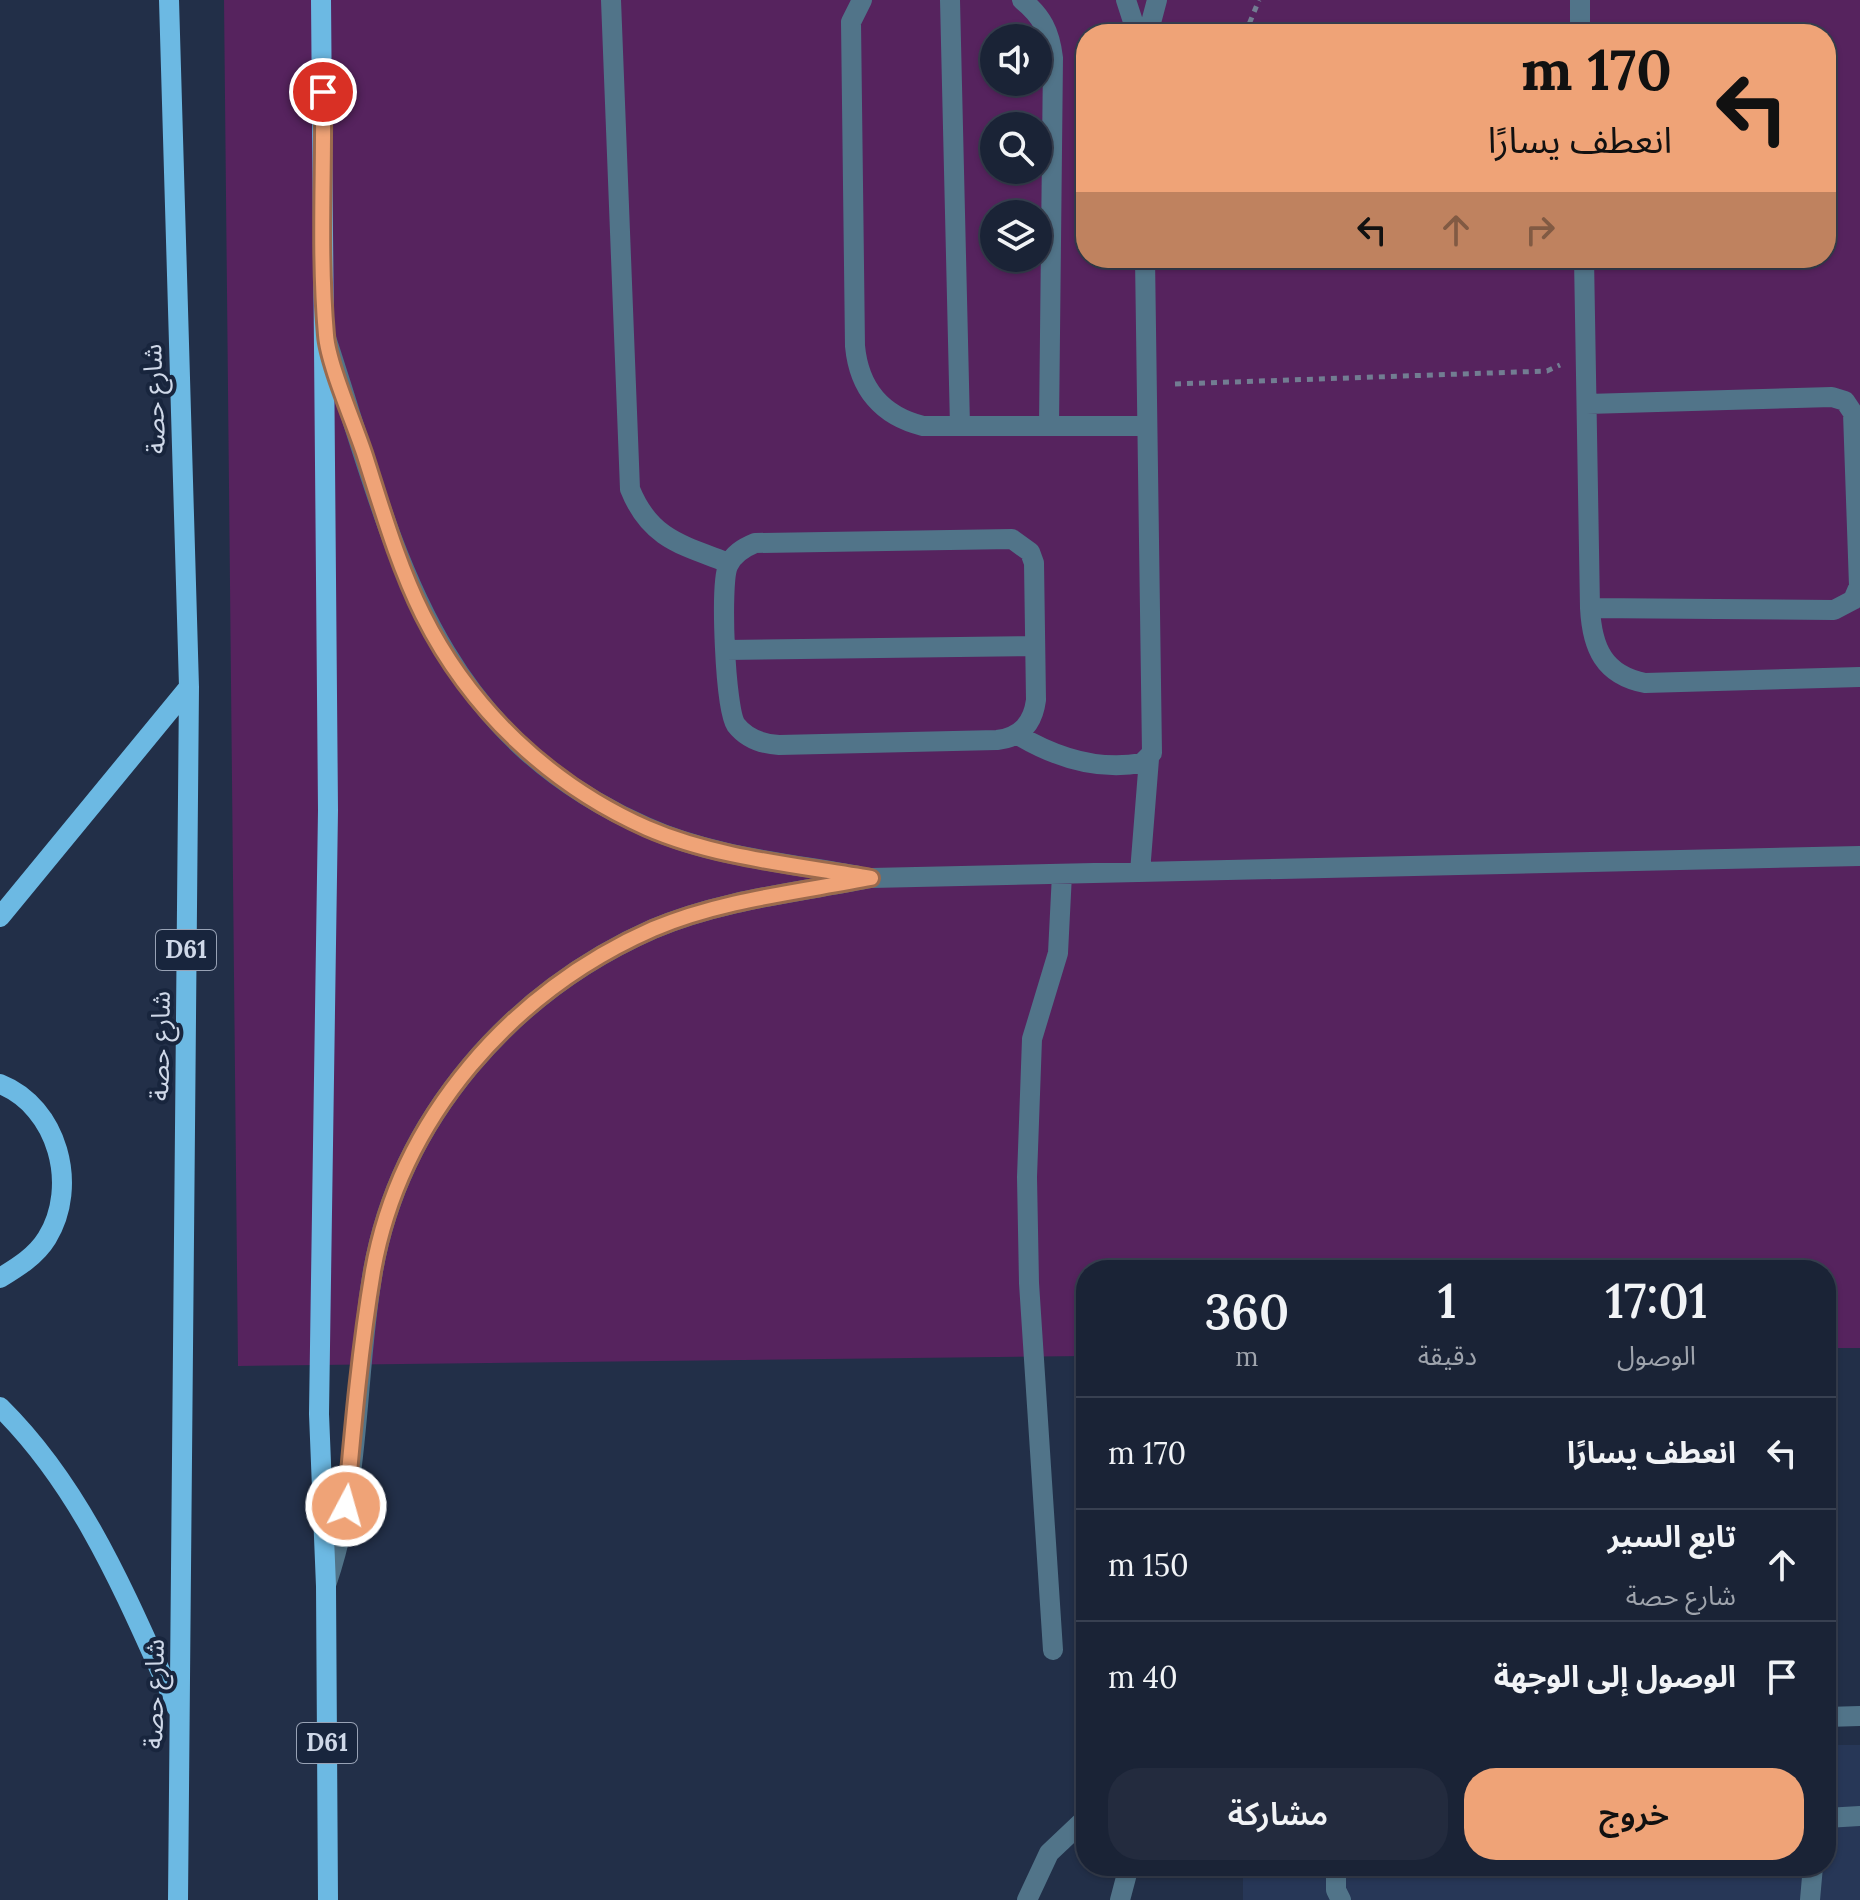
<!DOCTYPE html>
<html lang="ar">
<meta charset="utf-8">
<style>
body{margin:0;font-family:Lora,"Noto Sans Arabic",serif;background:#232b3e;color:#f1f3f6;direction:rtl;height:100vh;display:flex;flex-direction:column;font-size:30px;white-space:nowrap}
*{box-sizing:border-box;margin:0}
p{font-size:26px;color:#9fa4ad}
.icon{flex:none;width:44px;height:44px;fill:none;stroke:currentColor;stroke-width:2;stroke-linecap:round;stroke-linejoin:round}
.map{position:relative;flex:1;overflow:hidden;direction:ltr}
.details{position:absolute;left:1076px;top:1260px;width:760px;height:616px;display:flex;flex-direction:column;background:#1a2336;border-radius:32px;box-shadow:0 2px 6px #0004,0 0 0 2px #384051;direction:rtl}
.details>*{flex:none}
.hud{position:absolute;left:1076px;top:24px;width:760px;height:244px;border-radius:32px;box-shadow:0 2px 6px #0004,0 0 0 2px #384051;direction:rtl;background:#efa377;color:#111;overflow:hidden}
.controls{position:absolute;left:980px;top:24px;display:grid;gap:16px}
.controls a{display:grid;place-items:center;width:72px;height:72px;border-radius:50%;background:#1a2336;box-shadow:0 2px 6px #0004,0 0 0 2px #384051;font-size:40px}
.pin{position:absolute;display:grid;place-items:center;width:68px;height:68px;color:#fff;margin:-34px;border:4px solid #fff;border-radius:50%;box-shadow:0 2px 8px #0007}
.me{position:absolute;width:88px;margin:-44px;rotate:6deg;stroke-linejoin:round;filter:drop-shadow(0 0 6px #0008)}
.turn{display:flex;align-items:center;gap:28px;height:168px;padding:0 32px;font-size:36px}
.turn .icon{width:104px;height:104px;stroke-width:2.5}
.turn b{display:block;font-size:56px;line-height:68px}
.lanes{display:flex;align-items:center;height:76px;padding:0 32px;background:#0003;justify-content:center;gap:40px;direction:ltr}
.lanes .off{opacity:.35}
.eta{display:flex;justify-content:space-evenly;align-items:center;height:136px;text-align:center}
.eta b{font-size:48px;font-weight:600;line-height:56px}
.action{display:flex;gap:16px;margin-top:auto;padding:16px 32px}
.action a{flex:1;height:92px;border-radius:32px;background:#efa377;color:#111;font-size:32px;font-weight:600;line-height:92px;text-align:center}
.action a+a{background:#232b3e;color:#f1f3f6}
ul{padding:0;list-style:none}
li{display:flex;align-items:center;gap:24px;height:112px;padding:0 32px;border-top:2px solid #384051}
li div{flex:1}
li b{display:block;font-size:30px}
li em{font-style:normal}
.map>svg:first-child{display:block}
.built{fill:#273757}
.green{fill:#56235e;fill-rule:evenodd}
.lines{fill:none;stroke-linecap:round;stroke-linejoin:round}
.path{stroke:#727d92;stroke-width:5;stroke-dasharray:6 6;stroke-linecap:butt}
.minor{stroke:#517489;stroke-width:20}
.major{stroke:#6cb9e3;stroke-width:20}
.route-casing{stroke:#9b6a4d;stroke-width:20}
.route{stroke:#efa377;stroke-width:14}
.labels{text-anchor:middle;stroke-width:8;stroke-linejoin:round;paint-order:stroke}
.shield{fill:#18253d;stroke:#98a2b5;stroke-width:2}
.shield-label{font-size:24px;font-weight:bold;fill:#cfd8e8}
.street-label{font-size:26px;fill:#cfd8e8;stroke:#18253d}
</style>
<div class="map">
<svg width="1860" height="1900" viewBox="0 0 1860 1900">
<rect width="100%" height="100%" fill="#222f48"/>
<path class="built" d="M1826 1745H1860V1900H1243V1866H1826Z"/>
<path class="green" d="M224 0H1860V1348H1826V1270H1086V1356L238 1366ZM1086 34H1826V258H1086ZM994 38H1038V82H994ZM994 126H1038V170H994ZM994 214H1038V258H994Z"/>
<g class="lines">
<path class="path" d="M1245 34 1259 0
M1175 384 1547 371 1560 365"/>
<path class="minor" d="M611 0 630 489C650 539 682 545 729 563
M862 0 851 22 855 346C859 389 882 416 923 426H1147
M950 0 960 426
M1022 0C1042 16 1050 32 1053 58L1049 426
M1126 0 1137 34
M1580 0V34
M1148 34 1157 0
M1584 258 1590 608C1592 648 1604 675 1645 683L1860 677
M326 338C394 543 427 730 646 827 712 857 789 863 859 876
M1587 404 1832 397 1845 401 1853 413 1859 586 1853 600 1834 610 1590 608
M1012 539 1030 552 1034 563 1036 700C1033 723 1021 737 997 740L779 745C762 744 747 739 736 725 725 709 720 584 728 566 733 554 743 548 755 543Z
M726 650 1035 646
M1018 735C1055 757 1098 771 1142 763L1152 753 1145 258
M1140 872 1149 759
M327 1582C361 1483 355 1374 373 1271 400 1118 512 991 653 929 721 900 799 892 871 878L1860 856
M1053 1650 1029 1283 1027 1177 1032 1039 1058 953 1062 874
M1826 1717 1860 1716
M1826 1818 1860 1816
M1336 1866V1890L1341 1900
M1027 1900 1049 1853 1086 1818
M1120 1900 1129 1866
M1810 1900 1813 1866"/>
<path class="major" d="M169 0 189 687 178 1900
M321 0 328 810 319 1414 326 1586 328 1900
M0 917 189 687
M0 1084C58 1107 79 1186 47 1238 36 1256 18 1267 0 1278
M0 1407C85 1491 128 1601 177 1708"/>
</g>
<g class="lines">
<g class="route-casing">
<path id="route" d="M323 92C324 172 319 255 326 335 328 364 355 425 365 456 382 509 398 565 423 615 470 709 550 785 647 828 716 858 797 865 871 878 799 892 721 900 653 929 512 991 400 1118 373 1271 360 1348 353 1428 346 1506"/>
</g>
<use href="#route" class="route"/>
</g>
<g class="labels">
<g class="shield">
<rect x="156" y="930" width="60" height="40" rx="6"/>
<rect x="297" y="1723" width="60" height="40" rx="6"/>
</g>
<g class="shield-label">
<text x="186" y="958">D61</text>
<text x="327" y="1751">D61</text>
</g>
<g class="street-label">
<text transform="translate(154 399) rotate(-92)" y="9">شارع حصة</text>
<text transform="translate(160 1046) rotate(-89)" y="9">شارع حصة</text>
<text transform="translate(154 1694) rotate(-89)" y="9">شارع حصة</text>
</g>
</g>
</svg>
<div class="controls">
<a><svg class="icon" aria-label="sound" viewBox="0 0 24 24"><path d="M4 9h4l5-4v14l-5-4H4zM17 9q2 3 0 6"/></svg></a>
<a><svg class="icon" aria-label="search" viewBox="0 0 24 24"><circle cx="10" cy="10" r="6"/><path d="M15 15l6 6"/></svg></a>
<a><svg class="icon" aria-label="layers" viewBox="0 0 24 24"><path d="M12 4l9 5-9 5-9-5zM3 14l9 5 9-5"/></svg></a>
</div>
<div class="pin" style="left:323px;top:92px;background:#d93025"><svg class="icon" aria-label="arrive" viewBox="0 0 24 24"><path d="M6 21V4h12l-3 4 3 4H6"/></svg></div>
<svg class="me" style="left:346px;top:1506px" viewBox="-20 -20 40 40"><circle r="17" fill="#efa377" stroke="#fff" stroke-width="3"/><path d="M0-11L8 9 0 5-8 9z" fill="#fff"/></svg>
<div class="hud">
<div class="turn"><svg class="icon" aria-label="left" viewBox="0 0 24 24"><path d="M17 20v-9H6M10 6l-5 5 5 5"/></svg><div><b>170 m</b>انعطف يسارًا</div></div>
<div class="lanes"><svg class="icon" aria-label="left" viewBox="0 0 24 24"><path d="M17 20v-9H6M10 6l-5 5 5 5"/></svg><svg class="icon off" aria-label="ahead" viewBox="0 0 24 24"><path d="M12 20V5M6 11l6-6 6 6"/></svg><svg class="icon off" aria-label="right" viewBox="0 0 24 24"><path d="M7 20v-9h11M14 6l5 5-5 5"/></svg></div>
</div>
<section class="details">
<div class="eta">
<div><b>17:01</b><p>الوصول</p></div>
<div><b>1</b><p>دقيقة</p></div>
<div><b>360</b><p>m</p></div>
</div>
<ul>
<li><svg class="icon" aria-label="left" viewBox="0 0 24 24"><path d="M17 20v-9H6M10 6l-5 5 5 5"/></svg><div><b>انعطف يسارًا</b></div><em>170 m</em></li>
<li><svg class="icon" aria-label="ahead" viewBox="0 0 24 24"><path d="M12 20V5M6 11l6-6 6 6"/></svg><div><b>تابع السير</b><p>شارع حصة</p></div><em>150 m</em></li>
<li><svg class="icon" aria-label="arrive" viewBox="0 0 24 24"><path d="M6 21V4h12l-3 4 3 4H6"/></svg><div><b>الوصول إلى الوجهة</b></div><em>40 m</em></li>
</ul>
<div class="action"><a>خروج</a><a>مشاركة</a></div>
</section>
</div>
